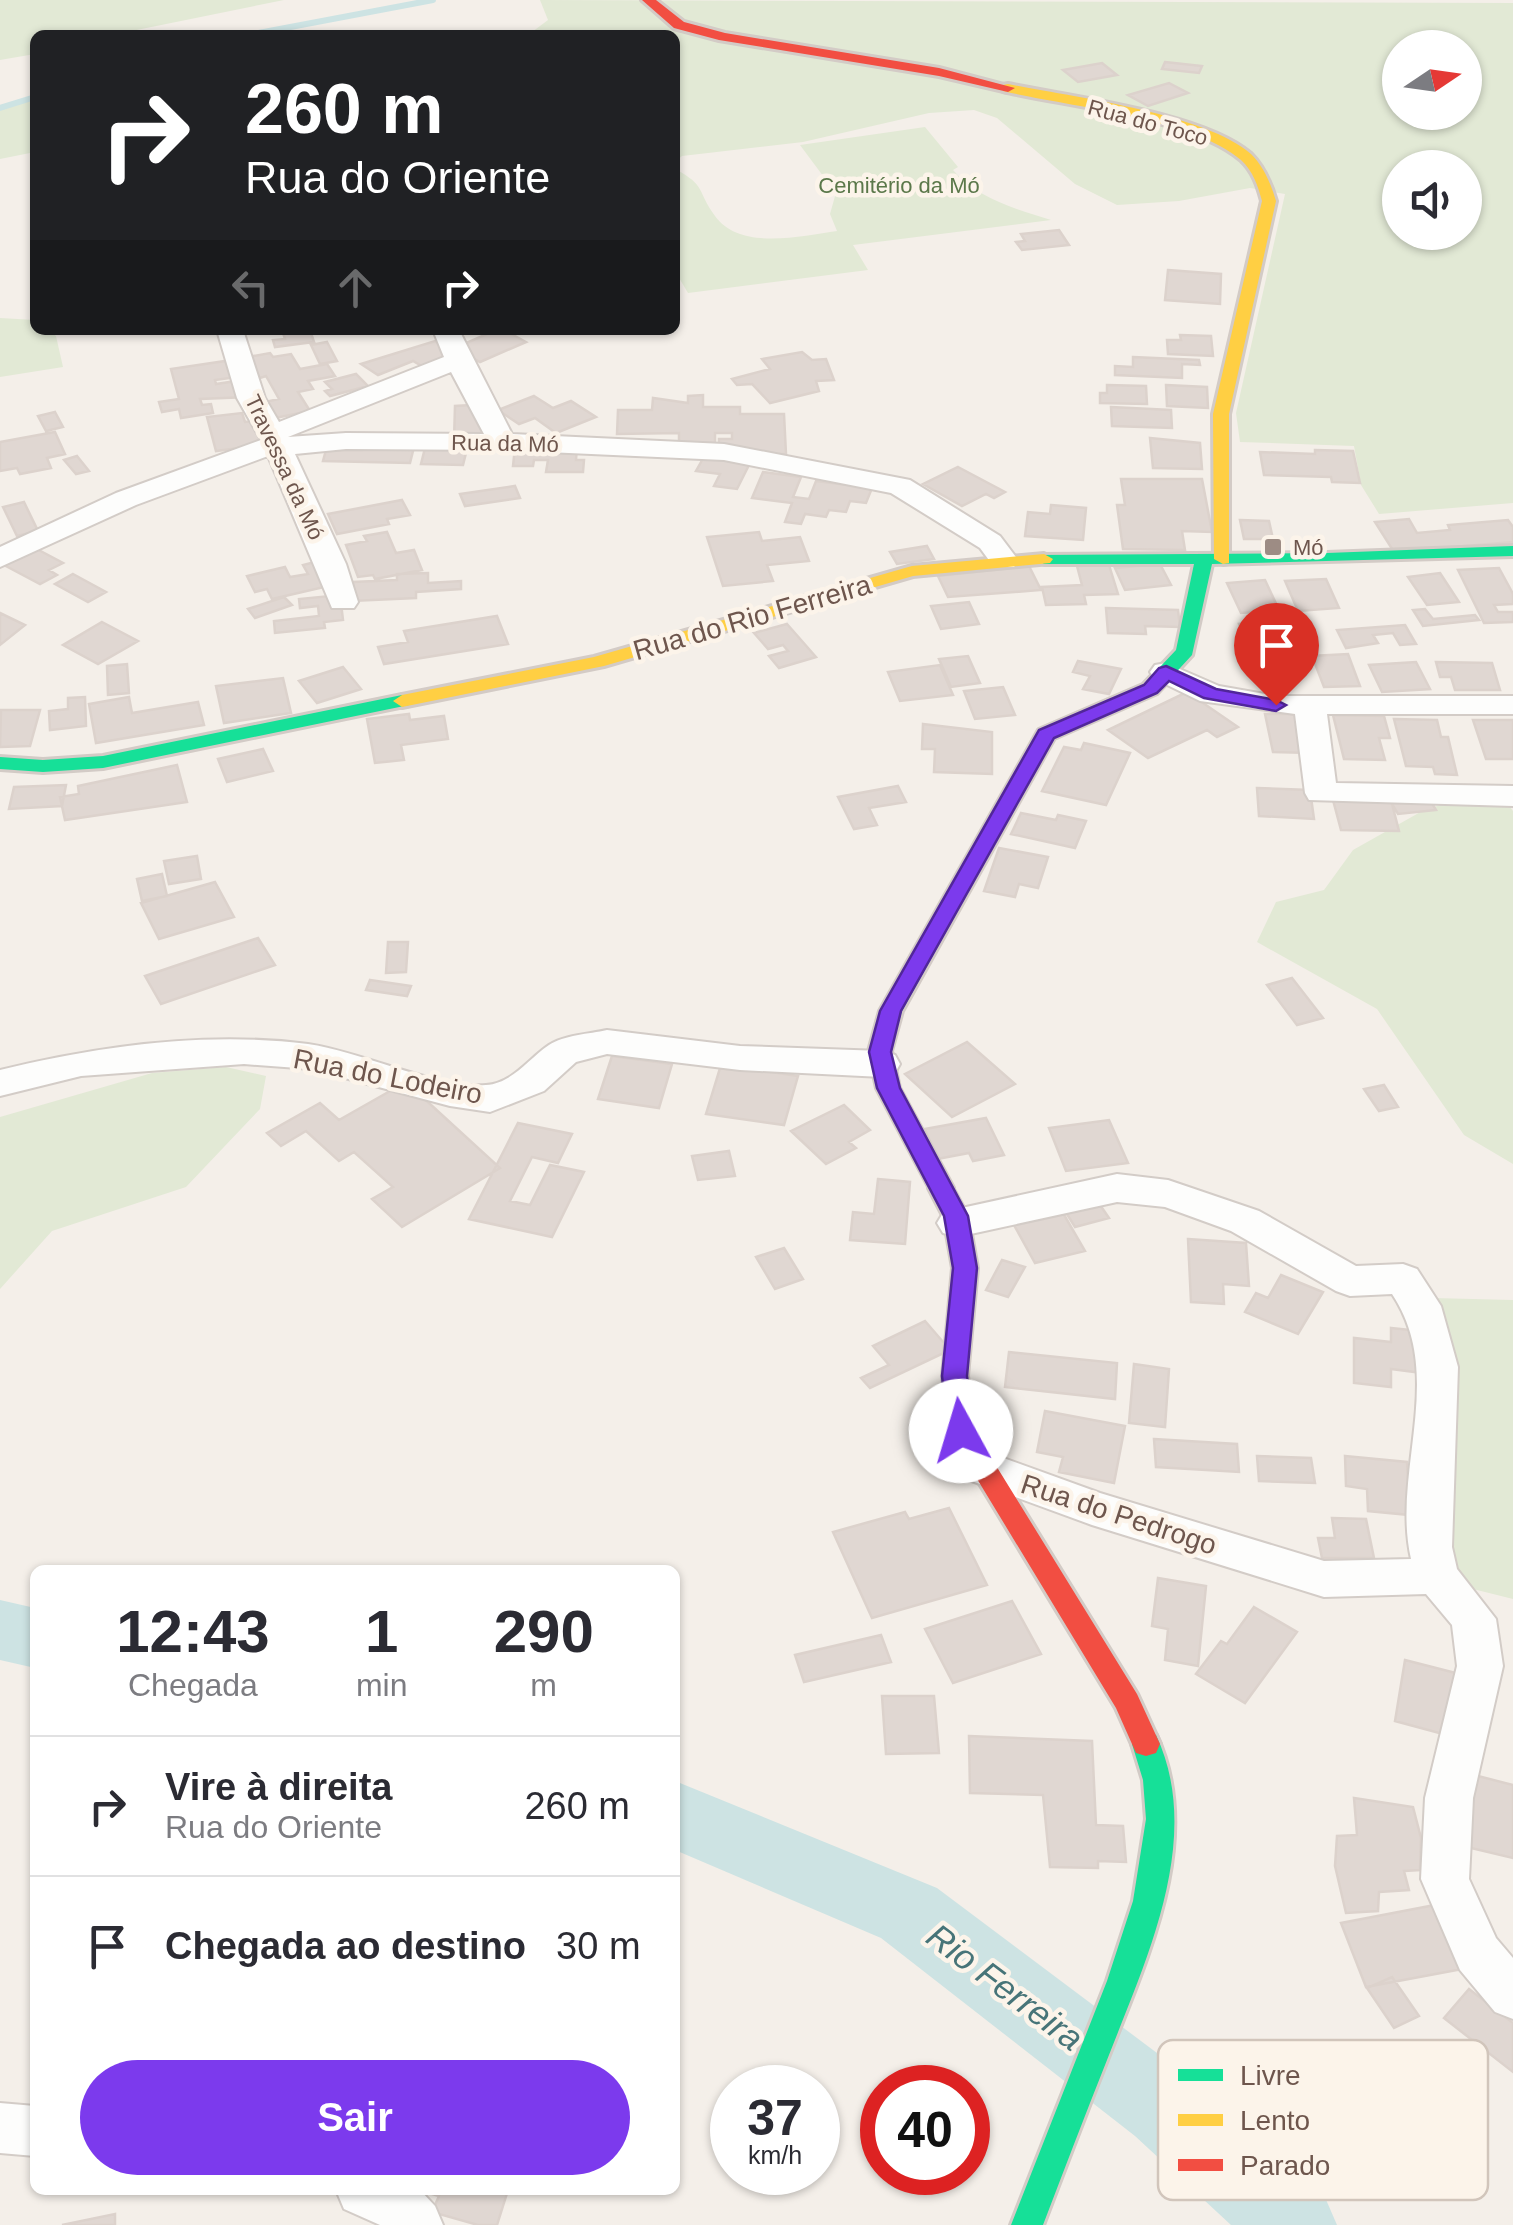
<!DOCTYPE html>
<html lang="pt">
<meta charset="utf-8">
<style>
body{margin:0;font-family:Arial,sans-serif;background:#f7f7f7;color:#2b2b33;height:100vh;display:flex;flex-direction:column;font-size:38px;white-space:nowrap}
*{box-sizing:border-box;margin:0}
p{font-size:32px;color:#7c7c81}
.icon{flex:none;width:55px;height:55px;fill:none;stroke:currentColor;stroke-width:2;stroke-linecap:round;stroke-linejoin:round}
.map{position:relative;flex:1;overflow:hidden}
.details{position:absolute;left:30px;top:1565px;width:650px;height:630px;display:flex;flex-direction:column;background:#fff;border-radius:15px;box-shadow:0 2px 8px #0004}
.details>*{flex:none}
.guide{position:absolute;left:30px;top:30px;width:650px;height:305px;border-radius:15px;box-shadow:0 2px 8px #0004;background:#202124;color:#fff;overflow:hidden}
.needle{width:65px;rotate:77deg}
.buttons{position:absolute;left:1382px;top:30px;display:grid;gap:20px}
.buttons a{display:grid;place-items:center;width:100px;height:100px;border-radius:50%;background:#fff;box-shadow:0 2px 8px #0004;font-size:50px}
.speed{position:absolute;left:710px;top:2065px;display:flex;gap:20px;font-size:50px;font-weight:700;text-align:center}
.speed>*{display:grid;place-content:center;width:130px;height:130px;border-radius:50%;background:#fff;box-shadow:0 2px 8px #0004;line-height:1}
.speed small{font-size:25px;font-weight:400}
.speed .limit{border:15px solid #d22;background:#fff;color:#111}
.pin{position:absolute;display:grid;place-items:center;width:85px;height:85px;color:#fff;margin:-102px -42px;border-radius:50% 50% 50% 0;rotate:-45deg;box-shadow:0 0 10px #0007}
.pin .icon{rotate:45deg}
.me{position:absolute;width:110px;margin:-55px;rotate:354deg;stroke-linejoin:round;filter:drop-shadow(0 0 8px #0008)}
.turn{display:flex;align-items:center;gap:35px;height:210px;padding:0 50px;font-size:45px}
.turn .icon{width:130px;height:130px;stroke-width:2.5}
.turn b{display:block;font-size:70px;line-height:85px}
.lanes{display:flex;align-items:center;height:95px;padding:0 50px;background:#0003;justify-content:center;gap:50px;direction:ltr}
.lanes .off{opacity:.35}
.eta{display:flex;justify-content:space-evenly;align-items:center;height:170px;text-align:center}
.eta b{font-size:60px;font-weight:700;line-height:70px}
.primary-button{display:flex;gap:20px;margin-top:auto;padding:20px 50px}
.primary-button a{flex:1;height:115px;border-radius:60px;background:#7c3aed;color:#fff;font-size:40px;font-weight:700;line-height:115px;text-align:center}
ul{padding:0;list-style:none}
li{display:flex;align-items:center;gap:30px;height:140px;padding:0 50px;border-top:2px solid #e1e1e2}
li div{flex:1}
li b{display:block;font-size:38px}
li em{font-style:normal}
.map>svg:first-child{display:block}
.green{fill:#e2e9d5;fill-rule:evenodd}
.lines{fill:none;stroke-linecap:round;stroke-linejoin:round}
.stream{stroke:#cde3e3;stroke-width:6}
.river{fill:#cde3e3;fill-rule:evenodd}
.building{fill:#e0d7d2;stroke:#dcd2cc;stroke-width:2.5}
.street-casing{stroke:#d3ccc7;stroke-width:4}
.fast-casing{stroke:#d3cbc6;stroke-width:6}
.slow-casing{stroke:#d3cbc6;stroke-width:6}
.jam-casing{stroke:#d3cbc6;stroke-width:6}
.street{fill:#fdfdfc;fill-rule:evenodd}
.fast{fill:#16e098;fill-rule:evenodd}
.slow{fill:#ffcf43;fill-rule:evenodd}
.jam{fill:#f24e42;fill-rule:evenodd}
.route{fill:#7c3aed;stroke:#51269a;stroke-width:2.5}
.poi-dot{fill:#9d8c84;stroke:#fcf4ea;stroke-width:4}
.labels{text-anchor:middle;stroke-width:9;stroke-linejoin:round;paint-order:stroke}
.far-street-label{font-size:22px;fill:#6e564d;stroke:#fcf4ea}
.far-park-label{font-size:22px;fill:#5b784a;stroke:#fcf4ea}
.far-poi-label{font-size:22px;fill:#6e564d;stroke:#fcf4ea;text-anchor:start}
.street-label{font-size:28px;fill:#6e564d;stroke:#fcf4ea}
.near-water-label{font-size:35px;font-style:italic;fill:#477478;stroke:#fcf4ea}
.key{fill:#fcf4ea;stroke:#d1c5bb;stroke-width:2.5}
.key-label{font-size:28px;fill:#6e564d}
</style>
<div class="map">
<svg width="1513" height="2225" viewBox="0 0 1513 2225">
<rect width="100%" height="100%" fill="#f4efe9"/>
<path class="green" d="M0 0H284L112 35H35V54L0 60Z
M540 0 1513 3V503L1379 514 1361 485 1354 446 1240 442 1236 413 1285 194 1250 188 1179 201 1117 205 1075 184 997 118 974 110 929 113 803 142 682 156 675 162V35H423L532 32 548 20ZM1400 48H1465V112H1400ZM1400 168H1465V232H1400Z
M35 99V152L0 159V109Z
M925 127 958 167 953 170C977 198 1015 209 1051 220L853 245 868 270 688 293 675 271V169C707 186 696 190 715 216 740 251 801 236 837 231L830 214 837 189 829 184 800 145Z
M0 318 35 320V330H49L56 336 63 367 0 377Z
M1470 796 1507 803 1513 811V1164L1464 1135 1377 1009 1257 942 1276 902 1324 890 1353 850 1424 810Z
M226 1067 266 1076 260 1109 186 1187 52 1231 0 1289V1117L152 1073Z
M1433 1298 1513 1300V1599L1469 1588 1445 1553Z"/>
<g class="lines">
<path class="stream" d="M248 35 433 0
M0 108 35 97"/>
<path class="river" d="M0 1600 35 1608V1668L0 1660Z
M675 1781 937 1888 1193 2080 1324 2195 1337 2225H1231L1135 2136 881 1938 675 1850Z"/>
</g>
<path class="building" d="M1165 62 1202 66 1199 73 1162 69Z
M1102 63 1117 75 1078 82 1063 70Z
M1169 83 1188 93 1148 106 1128 95Z
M1059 230 1069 245 1022 250 1016 242 1025 241 1021 234Z
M1168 270 1221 274 1220 304 1165 300Z
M282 330H310L314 342 275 347 273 340 285 339Z
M496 330H504L526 342 480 362 455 348Z
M1180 335 1211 336 1213 356 1168 354 1167 340H1181Z
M435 341 454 353 427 369 413 361 378 375 361 364Z
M327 342 337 361 320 364 311 345Z
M802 352 812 360 826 359 834 380 816 381 819 391 770 403 752 384 737 385 732 379 770 369 762 359Z
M270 353 273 357 291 354 300 369 327 364 335 376 308 381 313 389 298 392 310 411 270 419 260 403 279 399 266 376 260 378 248 357Z
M1133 357 1199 360 1200 365 1182 364V378L1115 375V366L1133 367Z
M232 360 237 377 215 380 216 384 243 380 248 397 200 399 202 405 211 404 213 413 181 418 179 409 162 412 159 402 179 399 171 369Z
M356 374 368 386 330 396 325 391 332 389 325 382Z
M1107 385 1146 386 1147 404 1100 403V393H1107Z
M1166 385 1207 387 1208 408 1167 406Z
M703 395V407H740V414H784L786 454H719V439H732V433H715V443H679V433L617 434 618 410H652L653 398 688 403V396Z
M534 396 553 408 571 401 596 417 556 433 535 418 519 424 498 410Z
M488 404 487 439 454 440 455 406Z
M1111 407 1171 410 1172 428 1112 426Z
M55 412 63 427 46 431 38 416Z
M242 413 245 422 256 421 262 445 216 451 207 417Z
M55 432 65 454 47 458 51 468 20 474 17 468 0 471V442Z
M1150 438 1200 443 1202 469 1153 468Z
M426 444 468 445 463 465 421 464Z
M363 446 414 447 410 463 323 461 326 450H362Z
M515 447H577L576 460H584L583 472H546L548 460H534L533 466H513Z
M1315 450 1353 451 1360 483 1332 482 1331 477 1264 475 1260 452 1315 454Z
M705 455 751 461 737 489 714 486 720 474 696 471Z
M77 456 89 471 76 474 64 460Z
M958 467 1005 492 994 498 986 494 962 506 923 484Z
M763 472 801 477 793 497 809 499 816 481 872 488 866 503 850 501 846 512 829 510 826 517 805 514 801 524 785 522 792 503 752 498Z
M1121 479H1202L1212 532 1182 531 1185 550 1123 549 1117 505H1125Z
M515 486 520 498 465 506 460 494Z
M402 500 410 515 387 519 389 524 337 534 328 514Z
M24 502 38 531 17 536 3 507Z
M1051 505 1086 508 1083 540 1025 536 1028 512 1050 514Z
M1409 519 1417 533 1450 530 1448 525 1508 520 1513 527V542L1394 552 1375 522Z
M1240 520 1269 521 1273 539H1244Z
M387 532 396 553 414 550 422 570 375 579 373 575 358 577 346 545 367 541 364 536Z
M759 532 762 541 800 537 809 561 767 565 773 581 723 586 707 537Z
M927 546 934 559 897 564 890 552Z
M33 547 63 563 49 570 57 575 40 584 2 564Z
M319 561 333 585 272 599 267 589 255 592 247 576 285 567 290 577 308 574 303 565Z
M1160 564 1171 585 1125 590 1115 568Z
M1109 565 1118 594 1084 595 1086 604 1046 605 1042 587 1082 585 1077 566Z
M1029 566 1041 590 948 597 938 576Z
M1499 568 1513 594V604L1494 605 1498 612H1513V622L1484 623 1458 570Z
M428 573V583L461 581V589L416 592V598L352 601 353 582 397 580V574Z
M1440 573 1459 602 1427 605 1408 577Z
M73 574 106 592 88 602 55 584Z
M1326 579 1339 608 1298 611 1285 581Z
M1265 580 1279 610 1241 613 1227 583Z
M340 595 343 620 324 622 325 628 275 633 274 621 319 616 318 606 300 608 299 599Z
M284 597 292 605 255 618 248 609Z
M969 602 979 624 941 629 931 606Z
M1106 608 1178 610 1180 627 1145 626 1146 634 1108 633Z
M1425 609 1433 619 1475 615 1479 620 1423 626 1413 610Z
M0 613 25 625 0 645Z
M497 616 508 644 384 664 378 647 408 642 404 631Z
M1306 620 1311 632 1244 636 1239 624Z
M102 622 138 641 98 664 63 645Z
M787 624 816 657 779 668 769 656 788 651 783 645 768 649 754 633Z
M1405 625 1416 644 1400 645 1393 633 1373 635 1378 643 1346 648 1337 630Z
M1348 654 1360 686 1324 687 1312 656Z
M968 656 980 683 951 687 939 659Z
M1257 657 1285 659 1287 683 1259 681Z
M1078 661 1121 669 1109 694 1083 689 1090 676 1073 672Z
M1416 662 1430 689 1382 692 1369 665Z
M1436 662 1492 663 1500 690H1455L1451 677H1440Z
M127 664 129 693 108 695 107 666Z
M940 665 953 695 900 701 888 672Z
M343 667 361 689 317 703 299 681Z
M283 678 291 713 224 723 216 686Z
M1003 687 1015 715 975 719 964 691Z
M1187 692 1238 727 1217 737 1207 730 1148 758 1108 730Z
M85 697 86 726 50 730 49 711 68 709V698Z
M129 697 132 713 198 702 204 725 96 743 89 704Z
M1 710H40L30 746 0 747Z
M409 714 410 720 444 716 448 739 401 745 404 760 375 763 367 719Z
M1265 714H1302L1310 753 1273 752Z
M1333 715 1384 716 1390 738H1379L1385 760 1344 759Z
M1394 719 1437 720 1441 737H1448L1457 775 1435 774 1433 767 1406 766Z
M1473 720H1513V759H1486Z
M923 724 992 732V774L934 772 935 749H922Z
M1084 743 1130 753 1106 805 1042 791 1064 747 1081 750Z
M263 749 273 771 227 782 218 759Z
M177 765 187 802 65 820 60 797 79 794 78 786Z
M66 785 62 806 9 809 14 787Z
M898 786 906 802 869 808 877 825 854 829 838 797Z
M1257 788 1310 790 1314 819 1259 816Z
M1427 795 1436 810 1398 814 1389 799Z
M1333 800H1391L1399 831 1341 830Z
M1021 813 1056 820 1058 815 1086 821 1075 848 1011 834Z
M999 848 1048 857 1038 888 1019 884 1015 897 984 891Z
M197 856 201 879 169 884 164 861Z
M162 874 167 896 142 901 137 879Z
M215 882 234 917 159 939 141 903Z
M258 938 275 965 161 1004 145 976Z
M388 942H408L406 972 386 973Z
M1292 978 1323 1018 1297 1025 1267 985Z
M370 980 411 986 407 996 366 990Z
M967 1042 1015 1084 952 1117 905 1074Z
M612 1056 672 1064 659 1108 598 1099Z
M721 1065 798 1076 784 1125 706 1114Z
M406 1082 500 1168 402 1227 372 1199 393 1187 354 1152 339 1161 306 1131 281 1146 267 1133 320 1103 339 1120Z
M1384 1085 1398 1107 1379 1111 1364 1089Z
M844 1105 870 1130 849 1142 856 1148 826 1164 791 1131Z
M986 1118 1004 1155 973 1161 969 1153 937 1159 925 1129Z
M1109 1120 1128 1163 1066 1171 1049 1128Z
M518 1123 572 1134 558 1163 532 1157 510 1201 530 1205 550 1165 584 1172 552 1237 469 1219Z
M729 1151 735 1176 698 1180 692 1156Z
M878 1179 910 1182 905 1244 850 1240 853 1212 874 1214Z
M1098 1202 1109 1218 1075 1227 1065 1211Z
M1063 1213 1085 1251 1035 1263 1014 1225Z
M1188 1239 1246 1243 1249 1286 1223 1284 1224 1304 1191 1302Z
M784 1248 803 1279 775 1289 756 1257Z
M1002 1260 1025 1267 1008 1297 986 1290Z
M1281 1275 1323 1292 1298 1334 1245 1312 1256 1293 1268 1298Z
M925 1321 950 1350 870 1388 861 1378 889 1365 873 1346Z
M1391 1328 1429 1332 1430 1374 1391 1369V1387L1354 1383V1338L1391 1342Z
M1009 1352 1117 1363 1115 1399 1005 1387Z
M1134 1364 1169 1369 1165 1427 1129 1423Z
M1045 1411 1125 1426 1114 1483 1059 1472 1063 1457 1037 1452Z
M1154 1439 1237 1444 1239 1472 1156 1467Z
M1257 1456 1311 1458 1315 1483 1259 1481Z
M1345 1456 1407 1462 1410 1515 1368 1511 1367 1489 1346 1486Z
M949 1508 987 1585 872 1618 833 1532 905 1512 909 1519Z
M1332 1518 1366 1519 1374 1558H1322L1318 1538H1335Z
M1158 1578 1206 1586 1198 1666 1165 1660 1168 1629 1152 1626Z
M1012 1601 1041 1654 953 1683 925 1629Z
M1254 1607 1297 1632 1245 1703 1196 1674 1221 1641 1227 1644Z
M881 1635 891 1662 804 1682 795 1655Z
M1405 1660 1475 1678 1465 1740 1395 1721Z
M882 1696H934L939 1753 886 1754Z
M969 1736 1092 1741 1096 1825 1123 1826 1126 1862 1098 1861V1868L1050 1867 1043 1795 970 1793Z
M1474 1775 1513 1785V1858L1467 1847Z
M1354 1798 1413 1807 1421 1838 1420 1870 1404 1871 1409 1890 1379 1892 1378 1911 1346 1913 1335 1866 1337 1836 1357 1835Z
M1435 1905 1462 1969 1366 1987 1341 1923Z
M1392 1977 1419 2016 1394 2028 1367 1988Z
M1469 1989 1513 2023V2072L1444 2018Z
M419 2190H508L497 2225H478L432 2212 439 2196Z
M115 2214V2225H62Z"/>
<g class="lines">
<g class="street-casing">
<path id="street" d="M217 330H243L265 398 279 422 444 357 433 330H459L512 434 724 444 910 480 1000 536 1019 561 1014 567H994L980 548 891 493 724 460 502 450 346 449 295 454 346 564 358 602 354 608H332L268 456 136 505 0 567V547L116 493 261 440 237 398ZM451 372 484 434 346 433 288 437Z
M1166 663 1219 686 1276 696H1513V714H1327L1336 783 1513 786V806L1309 800 1305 793 1295 714 1200 701 1155 679 1150 672 1155 665Z
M607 1030 740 1046 882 1051 895 1055 900 1064 895 1073 882 1077 740 1070 607 1054 576 1062 544 1091 490 1112 450 1106 311 1069 244 1064 81 1076 0 1096V1070C98 1046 207 1031 308 1044 359 1051 439 1089 486 1085 513 1083 528 1059 549 1045 564 1035 589 1034 607 1030Z
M1117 1174 1168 1180 1259 1211 1356 1266 1403 1264 1417 1269 1441 1306 1458 1367 1452 1547 1457 1569 1496 1619 1503 1666 1473 1798 1469 1879 1496 1938 1513 1958V2019L1495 2012 1460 1970 1421 1879 1425 1798 1457 1666 1452 1625 1426 1594 1324 1597 1092 1525 969 1480 963 1468 969 1456 984 1451 1100 1493 1324 1561 1411 1559C1391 1471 1447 1376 1392 1294L1350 1296 1336 1291 1231 1231 1165 1207 1117 1202 957 1237 943 1233 937 1223 943 1213 957 1209Z
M0 2103 35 2106V2156L0 2153Z
M336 2190H420L435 2206 443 2225H380L344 2209Z"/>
</g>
<g class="fast-casing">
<path id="fast" d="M1513 546V556L1212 564 1192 655 1157 693 1054 738 902 1011 891 1051 899 1088 953 1188 949 1194H933L877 1088 869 1051 880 1011 1039 730 1143 685 1176 650 1194 564H1044L1035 559 1038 555 1327 553Z
M402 695 411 701 409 705 103 768 43 772 0 769V757L43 760 103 756Z
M1146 1732 1156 1735C1205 1839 1145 1962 1107 2060 1085 2115 1064 2170 1043 2225H1011L1107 1981 1133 1901 1146 1819 1143 1780 1132 1744 1136 1735Z"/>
</g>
<g class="slow-casing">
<path id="slow" d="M1008 84C1071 97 1204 113 1251 154 1264 167 1271 184 1276 201L1229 414V563L1223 564 1214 559 1213 414 1262 201C1258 186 1253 171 1241 160 1193 118 1066 106 1003 91V85Z
M1044 554 1053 559 1050 563 913 576 604 666 402 707 393 701 402 695 594 657 912 566Z"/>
</g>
<g class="jam-casing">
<path id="jam" d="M642 0H656L684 22 725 33 939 68 1015 88 1008 92 939 76 719 40 674 28Z
M941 1180 949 1182 968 1217 977 1268 967 1376 974 1430 1137 1694 1160 1744 1156 1753 1146 1756 1136 1753 1116 1708 948 1431 943 1376 953 1268 944 1217 929 1188Z"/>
</g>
<use href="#street" class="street"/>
<use href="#fast" class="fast"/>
<use href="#slow" class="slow"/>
<use href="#jam" class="jam"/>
</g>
<path class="route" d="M1166 666 1216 689 1276 700 1286 705 1276 711 1204 698 1169 681 1157 693 1054 738 901 1011 891 1052 900 1088 968 1216 977 1268 967 1376 974 1431 970 1438H952L948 1431 942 1376 953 1268 944 1216 877 1088 869 1052 880 1011 1039 730 1144 685 1159 668Z"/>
<rect class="poi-dot" x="1263" y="537" width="20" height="20" rx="5"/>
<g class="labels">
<g class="far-street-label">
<text transform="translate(1148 122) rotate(15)" y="8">Rua do Toco</text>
<text transform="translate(505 443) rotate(1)" y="8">Rua da Mó</text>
<text transform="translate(285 467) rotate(65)" y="8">Travessa da Mó</text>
</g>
<g class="far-park-label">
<text x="899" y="193">Cemitério da Mó</text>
</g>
<g class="far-poi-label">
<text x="1293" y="555">Mó</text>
</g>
<g class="street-label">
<text transform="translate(752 617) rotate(-16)" y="10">Rua do Rio Ferreira</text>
<text transform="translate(388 1076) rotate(11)" y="10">Rua do Lodeiro</text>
<text transform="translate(1119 1514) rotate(18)" y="10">Rua do Pedrogo</text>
</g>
<g class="near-water-label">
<text transform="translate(1005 1987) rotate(37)" y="12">Rio Ferreira</text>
</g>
</g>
<rect x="1158" y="2040" width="330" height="160" rx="15" class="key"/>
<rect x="1178" y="2069" width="45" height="12" fill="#16e098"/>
<rect x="1178" y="2114" width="45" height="12" fill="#ffcf43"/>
<rect x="1178" y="2159" width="45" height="12" fill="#f24e42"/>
<g class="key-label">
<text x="1240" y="2085">Livre</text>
<text x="1240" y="2130">Lento</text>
<text x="1240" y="2175">Parado</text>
</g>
</svg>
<div class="buttons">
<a><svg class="needle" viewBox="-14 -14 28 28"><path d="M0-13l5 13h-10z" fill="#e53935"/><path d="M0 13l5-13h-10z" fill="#7c7c81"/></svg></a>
<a><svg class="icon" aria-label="sound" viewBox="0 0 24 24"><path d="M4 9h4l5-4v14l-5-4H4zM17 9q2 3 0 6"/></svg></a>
</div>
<div class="speed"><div>37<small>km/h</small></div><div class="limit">40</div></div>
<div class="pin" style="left:1276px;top:705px;background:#d93025"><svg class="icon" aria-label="arrive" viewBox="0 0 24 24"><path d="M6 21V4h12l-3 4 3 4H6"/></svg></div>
<svg class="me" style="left:961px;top:1431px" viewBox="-20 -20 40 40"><circle r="19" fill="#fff"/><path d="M0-13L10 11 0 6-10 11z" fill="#7c3aed"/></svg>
<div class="guide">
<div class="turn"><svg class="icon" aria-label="right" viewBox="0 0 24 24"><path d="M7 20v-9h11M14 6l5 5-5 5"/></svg><div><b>260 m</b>Rua do Oriente</div></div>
<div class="lanes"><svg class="icon off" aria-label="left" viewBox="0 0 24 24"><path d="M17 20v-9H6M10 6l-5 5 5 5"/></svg><svg class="icon off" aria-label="ahead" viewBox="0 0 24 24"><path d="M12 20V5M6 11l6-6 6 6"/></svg><svg class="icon" aria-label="right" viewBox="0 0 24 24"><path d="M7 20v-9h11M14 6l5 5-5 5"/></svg></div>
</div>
<section class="details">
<div class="eta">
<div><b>12:43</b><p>Chegada</p></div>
<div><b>1</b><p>min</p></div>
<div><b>290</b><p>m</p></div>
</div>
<ul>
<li><svg class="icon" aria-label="right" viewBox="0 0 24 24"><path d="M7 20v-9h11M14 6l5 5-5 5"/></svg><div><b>Vire à direita</b><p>Rua do Oriente</p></div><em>260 m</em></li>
<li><svg class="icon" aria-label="arrive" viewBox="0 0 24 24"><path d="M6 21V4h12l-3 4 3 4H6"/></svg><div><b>Chegada ao destino</b></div><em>30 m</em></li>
</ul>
<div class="primary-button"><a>Sair</a></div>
</section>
</div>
